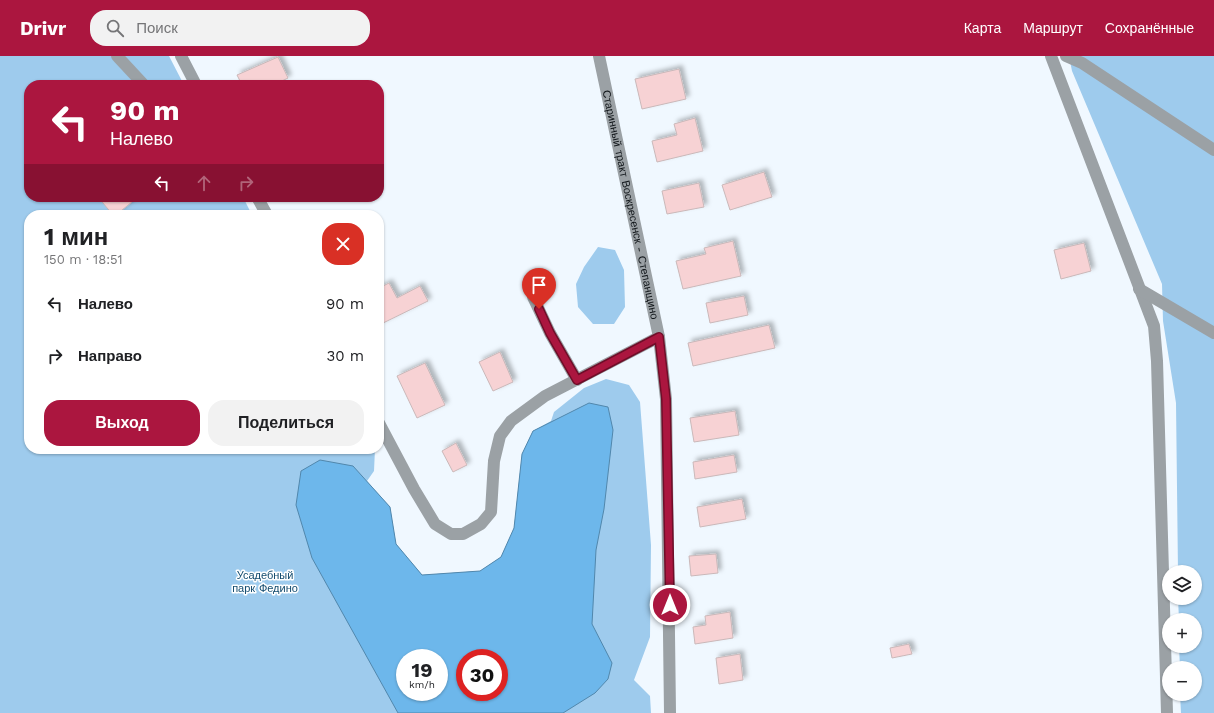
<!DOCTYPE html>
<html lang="ru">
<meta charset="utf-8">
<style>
body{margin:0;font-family:"Work Sans",sans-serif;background:#f2f2f2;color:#202124;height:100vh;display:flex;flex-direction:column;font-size:15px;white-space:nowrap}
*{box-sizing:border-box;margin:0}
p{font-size:13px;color:#757577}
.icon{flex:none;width:22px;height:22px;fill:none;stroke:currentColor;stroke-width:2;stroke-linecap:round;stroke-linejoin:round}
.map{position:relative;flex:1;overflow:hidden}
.details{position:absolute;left:24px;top:154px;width:360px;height:244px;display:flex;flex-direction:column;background:#fff;border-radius:16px;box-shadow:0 1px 3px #0004}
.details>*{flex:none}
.top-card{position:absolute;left:24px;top:24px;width:360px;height:122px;border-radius:16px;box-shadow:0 1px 3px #0004;background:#ab163f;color:#fff;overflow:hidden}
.buttons{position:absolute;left:1162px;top:509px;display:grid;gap:8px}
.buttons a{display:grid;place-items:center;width:40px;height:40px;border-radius:50%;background:#fff;box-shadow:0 1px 3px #0004;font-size:20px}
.speed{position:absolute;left:396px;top:593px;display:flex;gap:8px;font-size:20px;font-weight:700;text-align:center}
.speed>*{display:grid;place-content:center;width:52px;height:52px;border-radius:50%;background:#fff;box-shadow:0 1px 3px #0004;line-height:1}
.speed small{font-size:10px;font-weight:400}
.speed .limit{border:6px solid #d22;background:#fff;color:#111}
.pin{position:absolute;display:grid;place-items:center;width:34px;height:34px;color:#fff;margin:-41px -17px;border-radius:50% 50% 50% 0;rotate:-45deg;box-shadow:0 0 4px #0007}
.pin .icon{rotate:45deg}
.me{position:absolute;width:44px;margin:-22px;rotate:0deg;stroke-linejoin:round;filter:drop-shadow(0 0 3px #0008)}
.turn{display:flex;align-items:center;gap:14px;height:84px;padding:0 20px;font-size:18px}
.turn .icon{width:52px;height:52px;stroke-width:2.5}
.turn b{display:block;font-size:28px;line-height:34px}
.lanes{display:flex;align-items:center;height:38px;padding:0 20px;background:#0003;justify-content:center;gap:20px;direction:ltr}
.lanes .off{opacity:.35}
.round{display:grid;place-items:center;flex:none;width:42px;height:42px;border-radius:16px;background:#f2f2f2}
.summary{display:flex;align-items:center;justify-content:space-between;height:68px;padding:0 20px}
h1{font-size:24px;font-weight:700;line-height:30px}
.action{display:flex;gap:8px;margin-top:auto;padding:8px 20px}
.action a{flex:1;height:46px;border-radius:16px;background:#ab163f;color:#fff;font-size:16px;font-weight:700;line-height:46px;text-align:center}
.action a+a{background:#f2f2f2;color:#202124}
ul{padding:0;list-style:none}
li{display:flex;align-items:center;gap:12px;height:52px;padding:0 20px}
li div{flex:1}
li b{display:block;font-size:15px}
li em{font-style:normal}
header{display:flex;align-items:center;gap:24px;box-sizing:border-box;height:56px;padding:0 20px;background:#ab163f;color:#fff}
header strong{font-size:19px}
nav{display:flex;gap:22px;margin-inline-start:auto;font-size:14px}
.search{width:280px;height:36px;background:#f2f2f2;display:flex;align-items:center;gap:10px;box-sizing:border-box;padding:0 14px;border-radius:16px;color:#757577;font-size:15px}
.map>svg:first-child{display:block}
.green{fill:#9ecbed;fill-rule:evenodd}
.water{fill:#6db7eb;stroke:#5187ac;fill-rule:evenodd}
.building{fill:#f7d2d4;stroke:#cab8b9;filter:url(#shadow)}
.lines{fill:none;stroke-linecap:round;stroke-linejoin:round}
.minor{stroke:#9ba1a5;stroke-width:12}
.route-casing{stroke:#6f0e29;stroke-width:10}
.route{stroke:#ab163f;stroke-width:7}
.labels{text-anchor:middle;stroke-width:3;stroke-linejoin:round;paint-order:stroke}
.street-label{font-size:11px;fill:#11161a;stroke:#fff}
.park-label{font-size:11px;fill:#124b6e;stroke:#fff}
</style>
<header>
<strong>Drivr</strong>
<div class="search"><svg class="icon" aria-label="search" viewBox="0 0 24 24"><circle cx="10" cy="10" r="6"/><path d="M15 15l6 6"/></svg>Поиск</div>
<nav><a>Карта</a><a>Маршрут</a><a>Сохранённые</a></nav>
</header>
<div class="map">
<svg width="1214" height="657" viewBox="0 0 1214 657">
<defs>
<filter id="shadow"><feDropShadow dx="3.5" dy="-3.5" stdDeviation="2" flood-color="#0004"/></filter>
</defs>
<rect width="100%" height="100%" fill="#f0f8ff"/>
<path class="green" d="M0 0H169L184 29H29V141H243L252 159H29V393H375L374 415 367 425 390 451 396 488 422 519 480 515 501 501 514 472 522 398 533 375 551 365 554 356 584 332 606 323 629 329 640 346 651 489 650 581 634 624 650 640 651 657H0ZM405 602H439V636H405ZM465 602H499V636H465Z
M1069 0H1214V657H1181L1180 638H1195V612H1180L1179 590H1195V564H1179L1178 542H1195V516H1178L1176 347 1163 265 1162 228 1072 15Z
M598 191 615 194 624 214 625 251 614 268H593L578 251 576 228 584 211Z"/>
<path class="water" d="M589 347 608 351 613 374 604 453 596 494 592 568 612 607 608 623 595 637 563 657H398L312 502 296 449 301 415 320 404 353 410 390 451 396 488 422 519 480 515 501 501 514 472 522 398 533 375ZM405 602H439V636H405ZM465 602H499V636H465Z"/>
<path class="building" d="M278 1 288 22 274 29H242L237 19Z
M679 13 686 43 642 53 635 23Z
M695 62 703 95 657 106 652 85 677 79 674 68Z
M764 116 772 141 730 154 722 129Z
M699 127 704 151 667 158 662 135Z
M98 141H138L116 159H113Z
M733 185 741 220 683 233 676 205 706 198 704 192Z
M1084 187 1091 215 1061 223 1054 194Z
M389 227 397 242 420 230 428 245 379 269V232Z
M744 240 748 259 710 267 706 247Z
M769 269 775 292 693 310 688 287Z
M500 296 513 326 493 335 479 306Z
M425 307 445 349 417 362 397 320Z
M735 355 739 379 694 386 690 362Z
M456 387 467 409 453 416 442 395Z
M734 399 737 416 695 423 693 406Z
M742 443 746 463 700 471 697 451Z
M716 498 718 517 691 520 689 500Z
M730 556 733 582 695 588 693 571 706 569 705 560Z
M909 588 912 598 892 602 890 592Z
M740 598 743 624 719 628 716 602Z"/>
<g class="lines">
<g class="minor">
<path d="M117 0 144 29"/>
<path d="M181 0 196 29"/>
<path id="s1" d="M599 0 659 281 666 343 670 657"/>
<path d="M1051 0 1154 270 1157 305 1167 657"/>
<path d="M1066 0 1082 7 1214 94"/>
<path d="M257 141 267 159"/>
<path d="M1139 233 1214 277"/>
<path d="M533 241 550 277 577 324"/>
<path d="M379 367 414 433 435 468 451 478H463L481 468 491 456 494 405 500 380 511 365 545 340 659 281"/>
</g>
</g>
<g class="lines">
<g class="route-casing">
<path id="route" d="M539 253 550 277 577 324 659 281 666 343 670 549"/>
</g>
<use href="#route" class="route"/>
</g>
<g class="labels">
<g class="street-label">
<text dy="4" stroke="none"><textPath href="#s1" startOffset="152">Старинный тракт Воскресенск - Степанщино</textPath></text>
</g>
<g class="park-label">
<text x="265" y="523">Усадебный<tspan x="265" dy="13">парк Федино</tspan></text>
</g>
</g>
</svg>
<div class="buttons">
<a><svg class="icon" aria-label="layers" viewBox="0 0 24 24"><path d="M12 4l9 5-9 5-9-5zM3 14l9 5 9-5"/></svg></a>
<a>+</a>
<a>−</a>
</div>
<div class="speed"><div>19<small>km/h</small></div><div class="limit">30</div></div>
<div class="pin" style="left:539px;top:253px;background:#d93025"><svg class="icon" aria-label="arrive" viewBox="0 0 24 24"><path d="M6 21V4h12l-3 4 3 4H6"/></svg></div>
<svg class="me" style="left:670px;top:549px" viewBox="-20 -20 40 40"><circle r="17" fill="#ab163f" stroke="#fff" stroke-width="3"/><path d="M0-11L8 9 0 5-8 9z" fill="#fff"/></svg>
<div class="top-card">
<div class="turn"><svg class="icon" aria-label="left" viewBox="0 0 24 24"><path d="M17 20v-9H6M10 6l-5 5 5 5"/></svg><div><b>90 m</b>Налево</div></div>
<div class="lanes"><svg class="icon" aria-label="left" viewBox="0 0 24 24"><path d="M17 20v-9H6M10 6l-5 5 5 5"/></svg><svg class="icon off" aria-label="ahead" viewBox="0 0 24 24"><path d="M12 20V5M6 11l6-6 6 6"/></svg><svg class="icon off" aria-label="right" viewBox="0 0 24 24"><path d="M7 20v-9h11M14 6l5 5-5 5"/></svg></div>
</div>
<section class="details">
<div class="summary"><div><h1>1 мин</h1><p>150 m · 18:51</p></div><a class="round" style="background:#d93025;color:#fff"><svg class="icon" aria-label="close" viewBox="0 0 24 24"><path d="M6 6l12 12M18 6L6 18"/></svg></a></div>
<ul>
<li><svg class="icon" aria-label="left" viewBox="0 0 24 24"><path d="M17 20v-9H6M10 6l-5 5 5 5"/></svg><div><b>Налево</b></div><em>90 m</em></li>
<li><svg class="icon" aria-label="right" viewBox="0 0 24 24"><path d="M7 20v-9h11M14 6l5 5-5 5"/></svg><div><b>Направо</b></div><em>30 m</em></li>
</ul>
<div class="action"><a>Выход</a><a>Поделиться</a></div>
</section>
</div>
